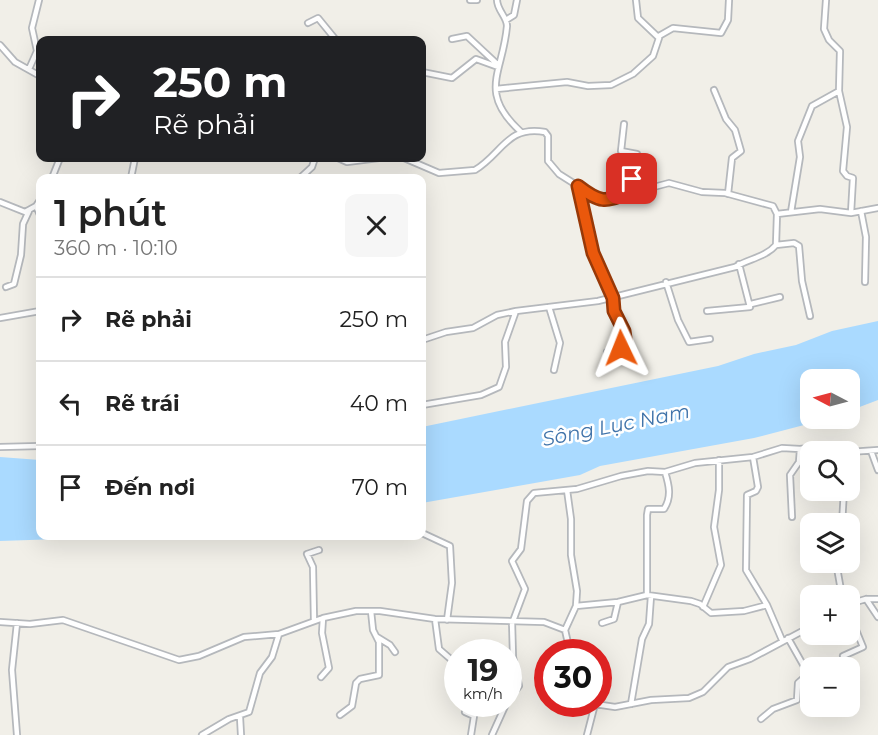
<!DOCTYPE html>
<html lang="vi">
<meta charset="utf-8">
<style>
body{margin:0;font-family:Montserrat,sans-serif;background:#f6f6f6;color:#222;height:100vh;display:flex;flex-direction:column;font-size:22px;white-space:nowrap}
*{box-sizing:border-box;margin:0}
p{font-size:20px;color:#767676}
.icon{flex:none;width:33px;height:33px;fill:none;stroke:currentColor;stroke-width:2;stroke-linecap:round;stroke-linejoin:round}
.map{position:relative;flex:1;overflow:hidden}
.details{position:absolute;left:36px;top:174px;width:390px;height:366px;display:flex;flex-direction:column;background:#fff;border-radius:12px;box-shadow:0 6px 24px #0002}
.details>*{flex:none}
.top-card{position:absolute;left:36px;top:36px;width:390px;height:126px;border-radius:12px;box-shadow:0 6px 24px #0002;background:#202124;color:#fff;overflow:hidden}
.needle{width:39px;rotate:276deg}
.controls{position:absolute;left:800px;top:369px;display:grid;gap:12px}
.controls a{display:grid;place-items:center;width:60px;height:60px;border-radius:12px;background:#fff;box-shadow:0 6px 24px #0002;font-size:30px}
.speed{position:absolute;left:444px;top:639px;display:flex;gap:12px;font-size:30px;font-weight:700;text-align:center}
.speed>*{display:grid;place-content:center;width:78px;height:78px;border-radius:50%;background:#fff;box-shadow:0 6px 24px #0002;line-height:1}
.speed small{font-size:15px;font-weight:400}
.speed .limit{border:9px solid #d22;background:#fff;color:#111}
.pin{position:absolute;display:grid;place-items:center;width:51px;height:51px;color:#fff;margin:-26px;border-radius:12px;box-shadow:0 3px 9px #0006}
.me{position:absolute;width:66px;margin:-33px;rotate:358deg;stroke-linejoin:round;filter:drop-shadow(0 0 4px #0008)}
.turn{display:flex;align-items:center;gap:21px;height:126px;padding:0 18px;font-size:27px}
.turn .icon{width:78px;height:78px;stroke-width:2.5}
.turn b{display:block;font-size:42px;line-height:51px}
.round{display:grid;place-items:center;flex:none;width:63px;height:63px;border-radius:12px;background:#f6f6f6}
.head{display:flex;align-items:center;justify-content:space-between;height:102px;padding:0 18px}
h1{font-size:36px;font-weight:600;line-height:45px}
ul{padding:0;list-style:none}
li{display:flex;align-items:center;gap:18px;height:84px;padding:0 18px;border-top:2px solid #e0e0e0}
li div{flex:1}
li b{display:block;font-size:22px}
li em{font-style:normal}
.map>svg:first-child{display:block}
.water{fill:#aadaff}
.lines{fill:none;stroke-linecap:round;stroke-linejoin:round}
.minor-casing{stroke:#b5b8bc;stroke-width:8}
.minor{stroke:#fff;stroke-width:4.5}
.route-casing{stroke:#983908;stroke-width:15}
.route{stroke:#ea580c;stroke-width:10}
.labels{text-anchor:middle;stroke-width:5;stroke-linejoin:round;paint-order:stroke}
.water-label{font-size:20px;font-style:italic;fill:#4174aa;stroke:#fff}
</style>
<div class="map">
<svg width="878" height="735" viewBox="0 0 878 735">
<rect width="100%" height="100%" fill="#f1efe8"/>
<path class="water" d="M878 321V400L849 411V380H810V418L827 419 754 438 600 466 580 475 422 503V427L718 366 754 354 796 345 832 331Z
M0 457 40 460V536H148L0 541Z"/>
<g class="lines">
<g class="minor-casing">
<path id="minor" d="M470 0H477
M497 0C497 10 507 17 507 26 503 73 477 92 521 132
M506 20 514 15 517 0
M308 23 318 18 336 40
M659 36 673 28 721 33 728 20 729 0
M452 39 467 36 496 63
M0 45 15 62 40 76
M29 69 37 51 32 28 39 0
M422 72 452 78 476 59 498 67
M496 89 567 82 588 86 611 85 633 74 653 56 659 38 638 18 636 0
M714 90 726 119 735 130 741 151 732 158 728 194
M839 91 847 127 843 171 847 176 853 178 851 213
M624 124 621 151 637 154 632 186 637 190
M338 158 347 162 379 158
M404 158 439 173 475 170C502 154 507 125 545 132L548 136V161L559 174 578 186 593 253 611 299
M52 178 60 158
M131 178 135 158
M300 178 312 167 315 158
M578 186 601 201 669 183 702 192 725 193 773 206 777 214
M0 202 25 212 36 206 40 200
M36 206 40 215
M861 211 866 237 865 282
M791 212 800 157 798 141 812 106 839 91 840 51 829 40 824 29 826 0
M776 245 794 243 799 246 802 281 810 316
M666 282 678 320 689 342 710 339
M6 287 14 284 21 255 23 224 29 211
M751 304 780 297
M549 307 560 343 554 370
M707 311 750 307 739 264
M0 318 40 311
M422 340 446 332 473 328 497 315 516 311
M607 352 626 345C623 328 614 315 613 298
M422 405 481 395 499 387 506 367 505 342 516 311 598 301 735 267C748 259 766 257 776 245L777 214 820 209 851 213 878 208
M0 447 40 446
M871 451 878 470
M849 452 878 450
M753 457 758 487 756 491 747 495 746 570 767 605 782 640
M567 490 571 519V555L577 591 576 606 565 630 570 652
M792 517 790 475 799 462 800 449
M842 524 844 490
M422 533 450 546 452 583 447 620
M836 562 842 596
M647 595V515L648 509H664C672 497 669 485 665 472
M866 599 878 617
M849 604 866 599H878
M576 606 618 602 647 595 691 601 700 604 711 613 744 611 767 605
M703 607 721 565 714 527 719 490V460
M435 619 439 649 454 662
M314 621 313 567 307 554 319 550
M513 621 525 589 512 561 521 549 527 501 534 493 577 489 621 476 648 471 665 472 695 463 753 457 782 448 800 449 834 445 847 452
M0 622 30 624 63 620 179 660 199 656 244 637 279 634 323 618 356 611H380L435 619 544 622 565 630
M602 623 614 619 618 602
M377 637 390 645 395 652
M788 638 810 677
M843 656 863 647 849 613
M321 677 329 668 322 633 323 618
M508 701 519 686 513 657 512 621
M595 704 615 707 651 700 689 698 703 692 728 667 750 659 810 627
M631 704 642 639 649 624 651 596
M465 712 474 716 471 735
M340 715 352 706 356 683 360 679 379 675V642L373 630 371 611
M240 717 241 735
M761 719 773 709 797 700 798 683 807 675
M17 735 12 670 17 623
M202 735 229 719 249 712 260 673 272 657 279 634
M492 735 506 704
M587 735 595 704"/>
</g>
<use href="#minor" class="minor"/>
</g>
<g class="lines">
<g class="route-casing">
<path id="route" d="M621 348 626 345 624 331 614 311 613 298 593 253 578 186C605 207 607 200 637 189L632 186V179"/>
</g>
<use href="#route" class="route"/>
</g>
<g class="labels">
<g class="water-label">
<text transform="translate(616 425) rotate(-11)" y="7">Sông Lục Nam</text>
</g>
</g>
</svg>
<div class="controls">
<a><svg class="needle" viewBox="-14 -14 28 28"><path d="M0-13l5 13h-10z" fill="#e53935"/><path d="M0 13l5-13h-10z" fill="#767676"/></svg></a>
<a><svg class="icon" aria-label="search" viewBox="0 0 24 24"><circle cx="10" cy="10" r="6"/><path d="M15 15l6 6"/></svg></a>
<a><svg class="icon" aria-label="layers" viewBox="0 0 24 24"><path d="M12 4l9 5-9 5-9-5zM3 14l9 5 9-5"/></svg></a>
<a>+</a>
<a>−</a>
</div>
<div class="speed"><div>19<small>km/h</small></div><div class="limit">30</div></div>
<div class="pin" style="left:632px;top:179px;background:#d93025"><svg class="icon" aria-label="arrive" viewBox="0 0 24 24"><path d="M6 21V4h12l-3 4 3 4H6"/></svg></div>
<svg class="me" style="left:621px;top:348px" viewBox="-20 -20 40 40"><path d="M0-17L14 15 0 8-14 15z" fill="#ea580c" stroke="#fff" stroke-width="4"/></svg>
<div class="top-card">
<div class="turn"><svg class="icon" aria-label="right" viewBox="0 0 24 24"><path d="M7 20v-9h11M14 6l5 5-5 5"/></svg><div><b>250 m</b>Rẽ phải</div></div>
</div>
<section class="details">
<div class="head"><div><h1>1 phút</h1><p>360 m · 10:10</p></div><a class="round"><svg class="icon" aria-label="close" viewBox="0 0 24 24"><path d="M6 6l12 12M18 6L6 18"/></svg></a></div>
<ul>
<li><svg class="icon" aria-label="right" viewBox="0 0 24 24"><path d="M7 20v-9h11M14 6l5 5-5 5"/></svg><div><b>Rẽ phải</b></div><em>250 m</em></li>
<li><svg class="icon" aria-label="left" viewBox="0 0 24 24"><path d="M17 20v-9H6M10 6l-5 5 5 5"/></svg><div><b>Rẽ trái</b></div><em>40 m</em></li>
<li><svg class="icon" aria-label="arrive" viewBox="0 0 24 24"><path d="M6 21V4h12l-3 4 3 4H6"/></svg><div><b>Đến nơi</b></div><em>70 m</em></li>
</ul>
</section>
</div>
